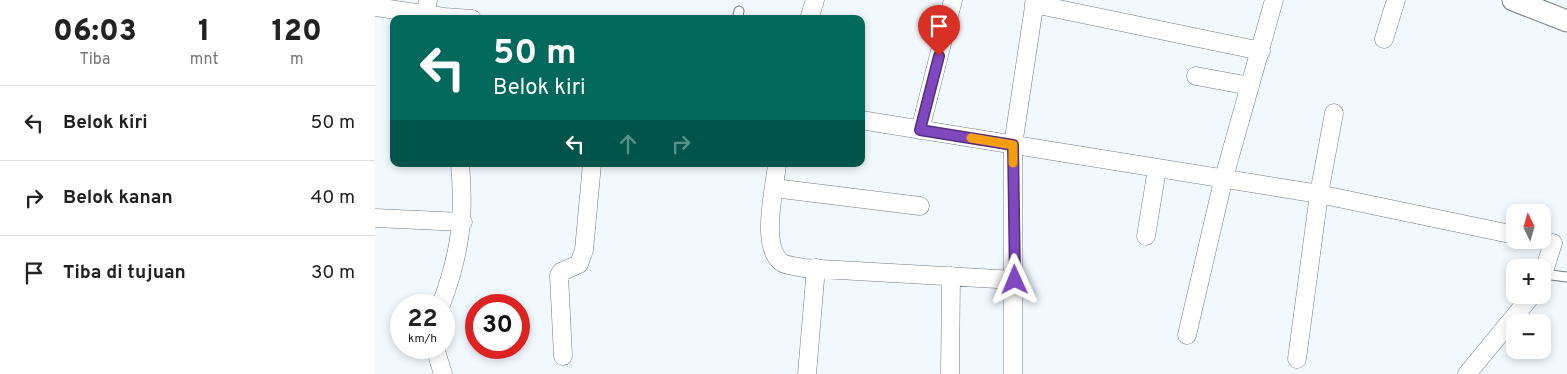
<!DOCTYPE html>
<html lang="id">
<meta charset="utf-8">
<style>
body{margin:0;font-family:Overpass,sans-serif;background:#f6f6f6;color:#222;height:100vh;display:flex;flex-direction:column;font-size:19px;white-space:nowrap}
*{box-sizing:border-box;margin:0}
p{font-size:16px;color:#767676}
.icon{flex:none;width:28px;height:28px;fill:none;stroke:currentColor;stroke-width:2;stroke-linecap:round;stroke-linejoin:round}
.map{position:relative;flex:1;overflow:hidden}
.drawer{display:flex;flex-direction:column;background:#fff;width:375px}
.drawer>*{flex:none}
.hud{position:absolute;left:15px;top:15px;width:475px;height:152px;border-radius:10px;box-shadow:0 2px 8px #0003;background:#00695c;color:#fff;overflow:hidden}
.needle{width:32px;rotate:355deg}
.buttons{position:absolute;left:1131px;top:204px;display:grid;gap:10px}
.buttons a{display:grid;place-items:center;width:45px;height:45px;border-radius:10px;background:#fff;box-shadow:0 2px 8px #0003;font-size:25px}
.speed{position:absolute;left:15px;top:294px;display:flex;gap:10px;font-size:25px;font-weight:700;text-align:center}
.speed>*{display:grid;place-content:center;width:65px;height:65px;border-radius:50%;background:#fff;box-shadow:0 2px 8px #0003;line-height:1}
.speed small{font-size:12px;font-weight:400}
.speed .limit{border:8px solid #d22;background:#fff;color:#111}
.pin{position:absolute;display:grid;place-items:center;width:42px;height:42px;color:#fff;margin:-51px -21px;border-radius:50% 50% 50% 0;rotate:-45deg;box-shadow:0 0 5px #0007}
.pin .icon{rotate:45deg}
.me{position:absolute;width:55px;margin:-28px;rotate:359deg;stroke-linejoin:round;filter:drop-shadow(0 0 4px #0008)}
.turn{display:flex;align-items:center;gap:18px;height:105px;padding:0 20px;font-size:22px}
.turn .icon{width:65px;height:65px;stroke-width:2.5}
.turn b{display:block;font-size:35px;line-height:42px}
.lanes{display:flex;align-items:center;height:48px;padding:0 20px;background:#0003;justify-content:center;gap:25px;direction:ltr}
.lanes .off{opacity:.35}
.eta{display:flex;justify-content:space-evenly;align-items:center;height:85px;text-align:center}
.eta b{font-size:30px;font-weight:800;line-height:35px}
ul{padding:0;list-style:none}
li{display:flex;align-items:center;gap:15px;height:75px;padding:0 20px;border-top:1px solid #e0e0e0}
li div{flex:1}
li b{display:block;font-size:19px}
li em{font-style:normal}
main{display:flex;flex:1;min-height:0}
.map>svg:first-child{display:block}
.lines{fill:none;stroke-linecap:round;stroke-linejoin:round}
.service-casing{stroke:#747c82;stroke-width:11}
.minor-casing{stroke:#747c82;stroke-width:19}
.tertiary-casing{stroke:#747c82;stroke-width:23}
.service{stroke:#fff;stroke-width:9}
.minor{stroke:#fff;stroke-width:18}
.tertiary{stroke:#fff;stroke-width:21}
.route-casing{stroke:#532f7c;stroke-width:12}
.route{stroke:#8048bf;stroke-width:9}
.slow{stroke:#f59e0b;stroke-width:9}
</style>
<main>
<section class="drawer">
<div class="eta">
<div><b>06:03</b><p>Tiba</p></div>
<div><b>1</b><p>mnt</p></div>
<div><b>120</b><p>m</p></div>
</div>
<ul>
<li><svg class="icon" aria-label="left" viewBox="0 0 24 24"><path d="M17 20v-9H6M10 6l-5 5 5 5"/></svg><div><b>Belok kiri</b></div><em>50 m</em></li>
<li><svg class="icon" aria-label="right" viewBox="0 0 24 24"><path d="M7 20v-9h11M14 6l5 5-5 5"/></svg><div><b>Belok kanan</b></div><em>40 m</em></li>
<li><svg class="icon" aria-label="arrive" viewBox="0 0 24 24"><path d="M6 21V4h12l-3 4 3 4H6"/></svg><div><b>Tiba di tujuan</b></div><em>30 m</em></li>
</ul>
</section>
<div class="map">
<svg width="1192" height="374" viewBox="0 0 1192 374">
<rect width="100%" height="100%" fill="#f1f8fe"/>
<g class="lines">
<g class="service-casing">
<path id="service" d="M362 19 364 11
M1168 274 1192 277"/>
</g>
<g class="minor-casing">
<path id="minor" d="M659 4 886 51
M0 7 69 17 97 19
M50 15 53 0
M434 19 440 0
M1009 39 1021 0
M821 76 875 86
M486 120 944 194 1140 235
M545 130 578 0
M402 164C400 188 385 245 406 262 411 266 422 266 428 268L640 280
M399 188 545 206
M0 218 88 222
M771 236 782 169
M1168 274 1178 243
M66 305C85 254 90 218 85 164
M812 335 848 181 899 0
M60 348 68 374
M188 356 184 275 186 272 204 264 209 250 217 164
M922 359 944 194 959 113
M432 374 441 268
M575 374 576 276
M638 374V145L660 0
M1092 374 1157 295"/>
</g>
<g class="tertiary-casing">
<path id="tertiary" d="M1138 0 1192 21"/>
</g>
<use href="#service" class="service"/>
<use href="#minor" class="minor"/>
<use href="#tertiary" class="tertiary"/>
</g>
<g class="lines">
<g class="route-casing">
<path id="route" d="M564 56 545 130 638 145 640 280"/>
</g>
<use href="#route" class="route"/>
<path class="slow" d="M596 138 638 145V163"/>
</g>
</svg>
<div class="buttons">
<a><svg class="needle" viewBox="-14 -14 28 28"><path d="M0-13l5 13h-10z" fill="#e53935"/><path d="M0 13l5-13h-10z" fill="#767676"/></svg></a>
<a>+</a>
<a>−</a>
</div>
<div class="speed"><div>22<small>km/h</small></div><div class="limit">30</div></div>
<div class="pin" style="left:564px;top:56px;background:#d93025"><svg class="icon" aria-label="arrive" viewBox="0 0 24 24"><path d="M6 21V4h12l-3 4 3 4H6"/></svg></div>
<svg class="me" style="left:640px;top:280px" viewBox="-20 -20 40 40"><path d="M0-17L14 15 0 8-14 15z" fill="#8048bf" stroke="#fff" stroke-width="4"/></svg>
<div class="hud">
<div class="turn"><svg class="icon" aria-label="left" viewBox="0 0 24 24"><path d="M17 20v-9H6M10 6l-5 5 5 5"/></svg><div><b>50 m</b>Belok kiri</div></div>
<div class="lanes"><svg class="icon" aria-label="left" viewBox="0 0 24 24"><path d="M17 20v-9H6M10 6l-5 5 5 5"/></svg><svg class="icon off" aria-label="ahead" viewBox="0 0 24 24"><path d="M12 20V5M6 11l6-6 6 6"/></svg><svg class="icon off" aria-label="right" viewBox="0 0 24 24"><path d="M7 20v-9h11M14 6l5 5-5 5"/></svg></div>
</div>
</div>
</main>
